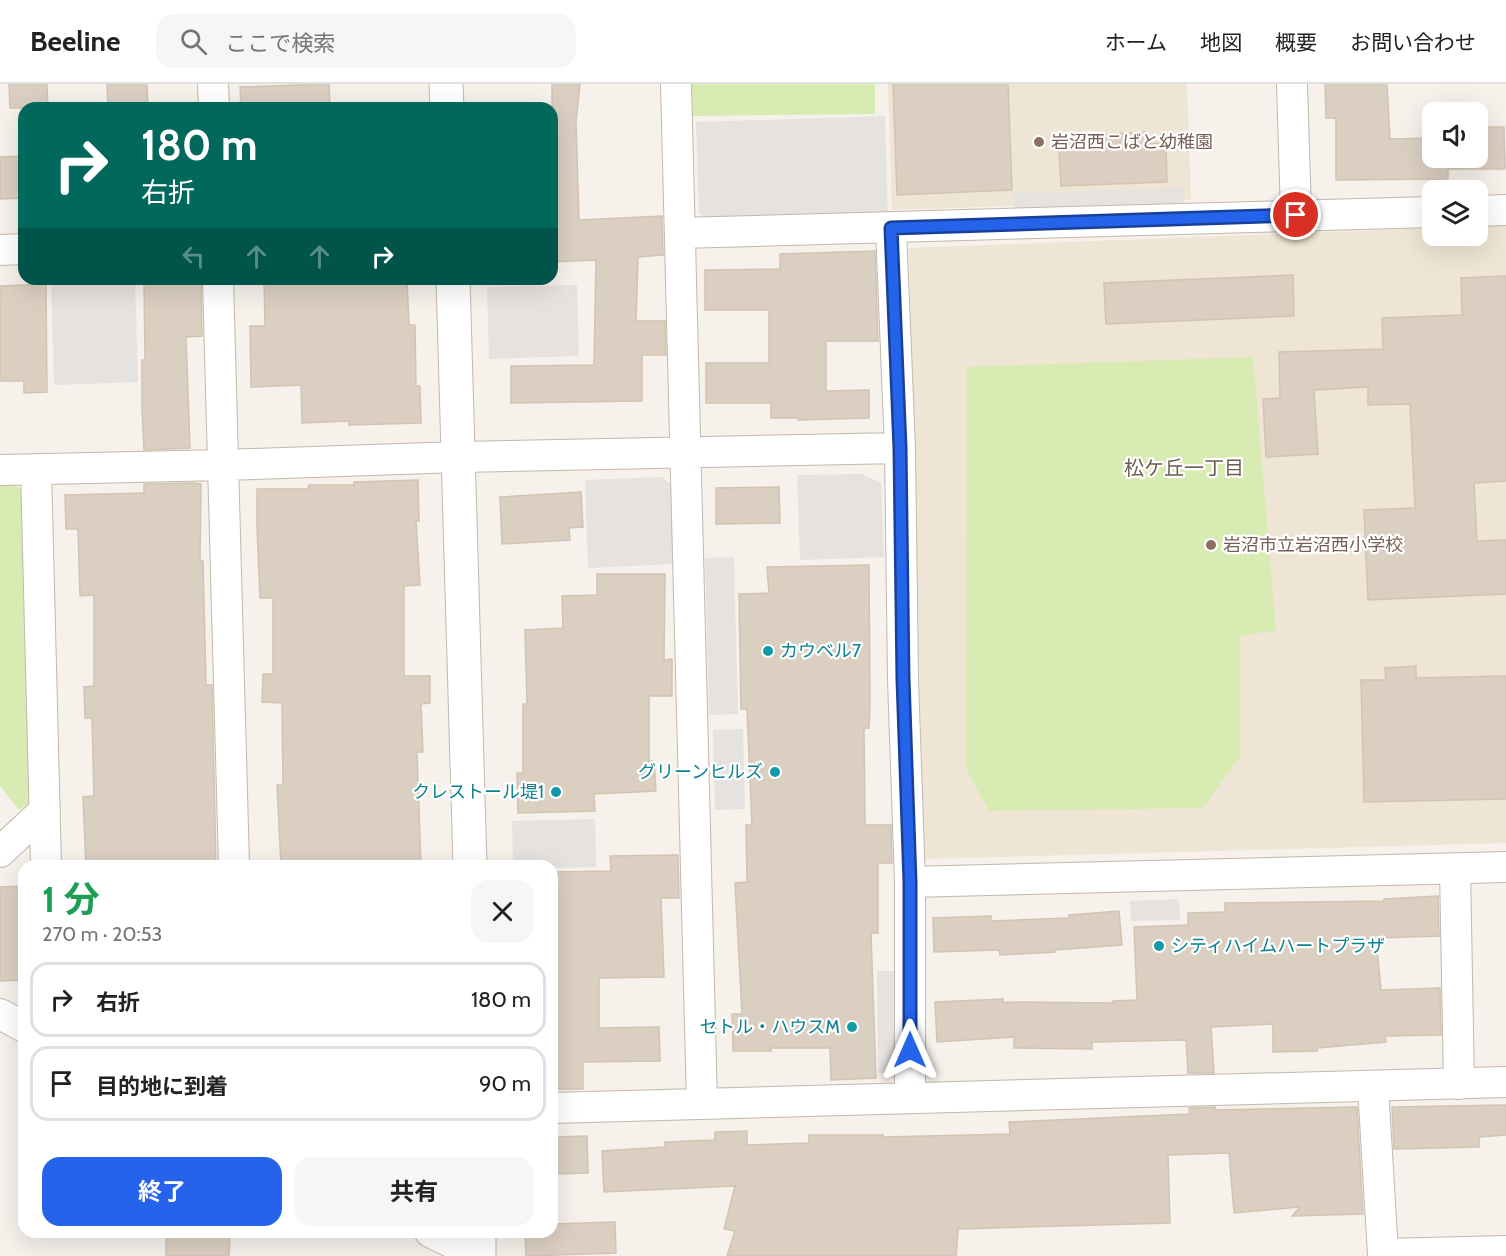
<!DOCTYPE html>
<html lang="ja">
<meta charset="utf-8">
<style>
body{margin:0;font-family:Cabin,"Noto Sans JP",sans-serif;background:#f6f6f6;color:#222;height:100vh;display:flex;flex-direction:column;font-size:22px;white-space:nowrap}
*{box-sizing:border-box;margin:0}
p{font-size:20px;color:#767676}
.icon{flex:none;width:33px;height:33px;fill:none;stroke:currentColor;stroke-width:2;stroke-linecap:round;stroke-linejoin:round}
.map{position:relative;flex:1;overflow:hidden}
.details{position:absolute;left:18px;top:776px;width:540px;height:378px;display:flex;flex-direction:column;background:#fff;border-radius:18px;box-shadow:0 6px 24px #0002}
.details>*{flex:none}
.banner{position:absolute;left:18px;top:18px;width:540px;height:183px;border-radius:18px;box-shadow:0 6px 24px #0002;background:#00695c;color:#fff;overflow:hidden}
.controls{position:absolute;left:1422px;top:18px;display:grid;gap:12px}
.controls a{display:grid;place-items:center;width:66px;height:66px;border-radius:12px;background:#fff;box-shadow:0 6px 24px #0002;font-size:30px}
.pin{position:absolute;display:grid;place-items:center;width:51px;height:51px;color:#fff;margin:-26px;border:3px solid #fff;border-radius:50%;box-shadow:0 2px 6px #0007}
.me{position:absolute;width:66px;margin:-33px;rotate:0deg;stroke-linejoin:round;filter:drop-shadow(0 0 4px #0008)}
.turn{display:flex;align-items:center;gap:21px;height:126px;padding:0 24px;font-size:27px}
.turn .icon{width:78px;height:78px;stroke-width:2.5}
.turn b{display:block;font-size:42px;line-height:51px}
.lanes{display:flex;align-items:center;height:57px;padding:0 24px;background:#0003;justify-content:center;gap:30px;direction:ltr}
.lanes .off{opacity:.35}
.round{display:grid;place-items:center;flex:none;width:63px;height:63px;border-radius:18px;background:#f6f6f6}
.summary{display:flex;align-items:center;justify-content:space-between;height:102px;padding:0 24px}
h1{font-size:36px;font-weight:700;line-height:45px;color:#1e9e55}
.primary-button{display:flex;gap:12px;margin-top:auto;padding:12px 24px}
.primary-button a{flex:1;height:69px;border-radius:18px;background:#2563eb;color:#fff;font-size:24px;font-weight:700;line-height:69px;text-align:center}
.primary-button a+a{background:#f6f6f6;color:#222}
ul{padding:0;list-style:none}
li{display:flex;align-items:center;gap:18px;height:75px;margin:0 12px 9px;padding:0 12px;border:3px solid #e0e0e0;border-radius:18px}
li div{flex:1}
li b{display:block;font-size:22px}
li em{font-style:normal}
header{display:flex;align-items:center;gap:36px;box-sizing:border-box;height:84px;padding:0 30px;background:#fff;border-bottom:2px solid #e0e0e0}
header strong{font-size:28px}
nav{display:flex;gap:33px;margin-inline-start:auto;font-size:21px}
.search{width:420px;height:54px;background:#f6f6f6;display:flex;align-items:center;gap:15px;box-sizing:border-box;padding:0 21px;border-radius:18px;color:#767676;font-size:22px}
.map>svg:first-child{display:block}
.education{fill:#efe5d4}
.green{fill:#d7ebb2}
.parking{fill:#e5e2df}
.building{fill:#dbcfc2;stroke:#d3c3b2;stroke-width:1.5}
.lines{fill:none;stroke-linecap:round;stroke-linejoin:round}
.minor-casing{stroke:#c2b8ac;stroke-width:32}
.tertiary-casing{stroke:#c2b8ac;stroke-width:35}
.minor{stroke:#fff;stroke-width:30}
.tertiary{stroke:#fff;stroke-width:33}
.route-casing{stroke:#184099;stroke-width:15}
.route{stroke:#2563eb;stroke-width:10}
.education-dot{fill:#8d6e63;stroke:#fff;stroke-width:2}
.culture-dot{fill:#0f9aa8;stroke:#fff;stroke-width:2}
.labels{text-anchor:middle;stroke-width:4.5;stroke-linejoin:round;paint-order:stroke}
.education-label{font-size:18px;fill:#785e54;stroke:#fff;text-anchor:start}
.culture-label{font-size:18px;fill:#0d838f;stroke:#fff;text-anchor:end}
.neighbourhood-label{font-size:20px;fill:#6e5e4e;stroke:#fff}
</style>
<header>
<strong>Beeline</strong>
<div class="search"><svg class="icon" aria-label="search" viewBox="0 0 24 24"><circle cx="10" cy="10" r="6"/><path d="M15 15l6 6"/></svg>ここで検索</div>
<nav><a>ホーム</a><a>地図</a><a>概要</a><a>お問い合わせ</a></nav>
</header>
<div class="map">
<svg width="1506" height="1172" viewBox="0 0 1506 1172">
<rect width="100%" height="100%" fill="#f6f1eb"/>
<path class="education" d="M888 0H1187L1191 116 892 126Z
M1506 141V759L924 775 909 164 1432 144V152H1478V142Z"/>
<path class="green" d="M692 0H875V30L692 32Z
M1253 273 1276 546 1240 552V672L1203 724 989 727 966 684 967 283Z
M15 401 28 410 38 713 19 726 0 702V402Z"/>
<path class="parking" d="M885 32 888 134 715 139 699 129 696 38Z
M1183 104 1184 127 1015 132 1014 109Z
M51 195H135L138 298 54 301Z
M577 201 579 272 489 275 487 203Z
M862 390 881 399 884 473 800 476 797 391Z
M662 393 672 401 675 480 588 484 585 396Z
M734 473 738 630 709 631 705 474Z
M743 645 745 725 715 726 713 646Z
M595 735 596 783 552 784V782L513 781 512 737Z
M1179 815 1180 836 1131 837 1130 817Z
M877 887H900L902 989H878Z"/>
<path class="building" d="M9 0H47L48 24H10Z
M107 0H147L148 24H108Z
M329 0 330 24H241L240 3Z
M552 0H580L576 38 579 136 662 132 663 171 638 173 636 237H665L666 271H642V317L511 319V282L594 281 596 176 552 178Z
M893 0H1008L1012 106 897 111Z
M1325 0H1387L1390 55 1432 54V74H1478V43H1504L1505 85H1448V95L1336 96V34H1326Z
M1146 48V60L1166 59 1167 98 1061 102 1059 67 1067 66 1066 52Z
M24 72V114L0 115V73Z
M875 167 878 257H826V307L869 306V334L798 336V334H771V319H706V279H769V226H705V186L780 185V170Z
M1293 191 1294 232 1106 240 1104 199Z
M1506 192V397L1474 399 1477 457 1506 456V510L1368 516 1364 426 1415 424 1410 320 1368 321V303L1314 306 1318 370 1266 373 1263 315 1280 314 1279 268 1383 265 1382 234 1462 231 1461 194Z
M144 195H201L202 252 186 253 190 364 144 366 142 325V276H145Z
M264 195H407L409 241H415L416 302H420L421 339 349 341V337L302 339 301 301 251 303 250 242H265Z
M46 200 47 308 24 309V297H0V202Z
M418 396 419 437H416L420 501 404 502V592H430V619L421 620 423 668H417L421 782H281L277 701H283L282 619 262 618 263 590H273V514H260L257 443V405H308L309 401H354V398Z
M192 399 201 400 200 477H203L206 601H212L216 782H86L83 713 94 712 92 634H85L84 603 94 602V511L80 512 78 445H66L65 411 144 409V400Z
M779 403 780 439 716 440V404Z
M581 408 583 443 569 444 570 456 502 460 500 413Z
M869 481 870 620 869 644H864L865 741H891L892 779H878V849H871L876 994 831 996 830 964H771V967H733L732 930H742L735 799 747 798 746 741H752L747 625H741L739 510 769 509 767 483Z
M597 490H665L664 576 672 575V612H649V677H654L656 707 594 710 595 727 518 729 517 689H523V620H527L525 546 563 544 562 512 597 511Z
M1416 582V594L1506 592V715L1364 718 1361 596H1386L1385 584Z
M678 771 679 814H661L664 893 599 894V944L659 943 660 977 583 978V1005H552V788L611 787 610 772Z
M24 802V896L0 897V803Z
M1438 812 1439 852 1376 854 1381 906 1440 904 1441 951 1385 952 1386 958 1317 964V967L1273 968V940L1211 943 1214 989H1188L1186 956 1092 958V965L1014 964V953L937 958 935 918 1003 915V918L1113 919V917L1137 916 1134 843 1188 841V829L1225 828V819L1384 817V815Z
M1119 827 1122 861 1055 866V868L1000 871 999 866 934 868 933 834 991 832V837L1069 834V831Z
M1506 1021V1051L1479 1053V1063L1394 1065 1392 1023Z
M1215 1023 1216 1026 1357 1023 1363 1130 1292 1132 1300 1123 1234 1129 1229 1069 1168 1071 1170 1139 958 1145 956 1172H727L735 1147 724 1145 735 1102 604 1108 602 1067 665 1063V1058L715 1056V1048L747 1047V1061L809 1059V1051H883V1053L1010 1050 1009 1038 1190 1030 1189 1024Z
M587 1052 588 1089 552 1090V1053Z
M615 1138 616 1169 526 1172 525 1148H552V1140Z
M166 1148H230L229 1172H166Z"/>
<g class="lines">
<g class="minor-casing">
<path id="minor" d="M213 0 214 24
M676 0 702 1020
M1292 0 1296 131
M1478 127 1506 126
M891 145 900 364 903 595 910 798V1014
M680 149 1432 128
M0 166 24 165
M218 195 234 782
M36 385 46 782
M0 386 223 381 459 373 900 364
M0 768 45 726
M1455 785 1459 1000
M910 798 1506 783
M0 930 24 943
M1373 1002 1383 1170 1506 1167
M552 1024 1506 998
M430 1148 479 1172"/>
</g>
<g class="tertiary-casing">
<path id="tertiary" d="M446 0 447 24
M453 195 470 782
M479 1148V1172"/>
</g>
<use href="#minor" class="minor"/>
<use href="#tertiary" class="tertiary"/>
</g>
<g class="lines">
<g class="route-casing">
<path id="route" d="M910 966V798L903 595 900 364 891 144 1296 131"/>
</g>
<use href="#route" class="route"/>
</g>
<g class="education-dot">
<circle cx="1039" cy="58" r="6"/>
<circle cx="1211" cy="461" r="6"/>
</g>
<g class="culture-dot">
<circle cx="768" cy="567" r="6"/>
<circle cx="775" cy="688" r="6"/>
<circle cx="556" cy="708" r="6"/>
<circle cx="1159" cy="862" r="6"/>
<circle cx="852" cy="943" r="6"/>
</g>
<g class="labels">
<g class="education-label">
<text x="1051" y="64">岩沼西こばと幼稚園</text>
<text x="1223" y="467">岩沼市立岩沼西小学校</text>
</g>
<g class="culture-label">
<text x="780" y="573" text-anchor="start">カウベル7</text>
<text x="763" y="694">グリーンヒルズ</text>
<text x="544" y="714">クレストール堤1</text>
<text x="1171" y="868" text-anchor="start">シティハイムハートプラザ</text>
<text x="840" y="949">セトル・ハウスM</text>
</g>
<g class="neighbourhood-label">
<text x="1184" y="391">松ケ丘一丁目</text>
</g>
</g>
</svg>
<div class="controls">
<a><svg class="icon" aria-label="sound" viewBox="0 0 24 24"><path d="M4 9h4l5-4v14l-5-4H4zM17 9q2 3 0 6"/></svg></a>
<a><svg class="icon" aria-label="layers" viewBox="0 0 24 24"><path d="M12 4l9 5-9 5-9-5zM3 14l9 5 9-5"/></svg></a>
</div>
<div class="pin" style="left:1296px;top:131px;background:#d93025"><svg class="icon" aria-label="arrive" viewBox="0 0 24 24"><path d="M6 21V4h12l-3 4 3 4H6"/></svg></div>
<svg class="me" style="left:910px;top:966px" viewBox="-20 -20 40 40"><path d="M0-17L14 15 0 8-14 15z" fill="#2563eb" stroke="#fff" stroke-width="4"/></svg>
<div class="banner">
<div class="turn"><svg class="icon" aria-label="right" viewBox="0 0 24 24"><path d="M7 20v-9h11M14 6l5 5-5 5"/></svg><div><b>180 m</b>右折</div></div>
<div class="lanes"><svg class="icon off" aria-label="left" viewBox="0 0 24 24"><path d="M17 20v-9H6M10 6l-5 5 5 5"/></svg><svg class="icon off" aria-label="ahead" viewBox="0 0 24 24"><path d="M12 20V5M6 11l6-6 6 6"/></svg><svg class="icon off" aria-label="ahead" viewBox="0 0 24 24"><path d="M12 20V5M6 11l6-6 6 6"/></svg><svg class="icon" aria-label="right" viewBox="0 0 24 24"><path d="M7 20v-9h11M14 6l5 5-5 5"/></svg></div>
</div>
<section class="details">
<div class="summary"><div><h1>1 分</h1><p>270 m · 20:53</p></div><a class="round"><svg class="icon" aria-label="close" viewBox="0 0 24 24"><path d="M6 6l12 12M18 6L6 18"/></svg></a></div>
<ul>
<li><svg class="icon" aria-label="right" viewBox="0 0 24 24"><path d="M7 20v-9h11M14 6l5 5-5 5"/></svg><div><b>右折</b></div><em>180 m</em></li>
<li><svg class="icon" aria-label="arrive" viewBox="0 0 24 24"><path d="M6 21V4h12l-3 4 3 4H6"/></svg><div><b>目的地に到着</b></div><em>90 m</em></li>
</ul>
<div class="primary-button"><a>終了</a><a>共有</a></div>
</section>
</div>
